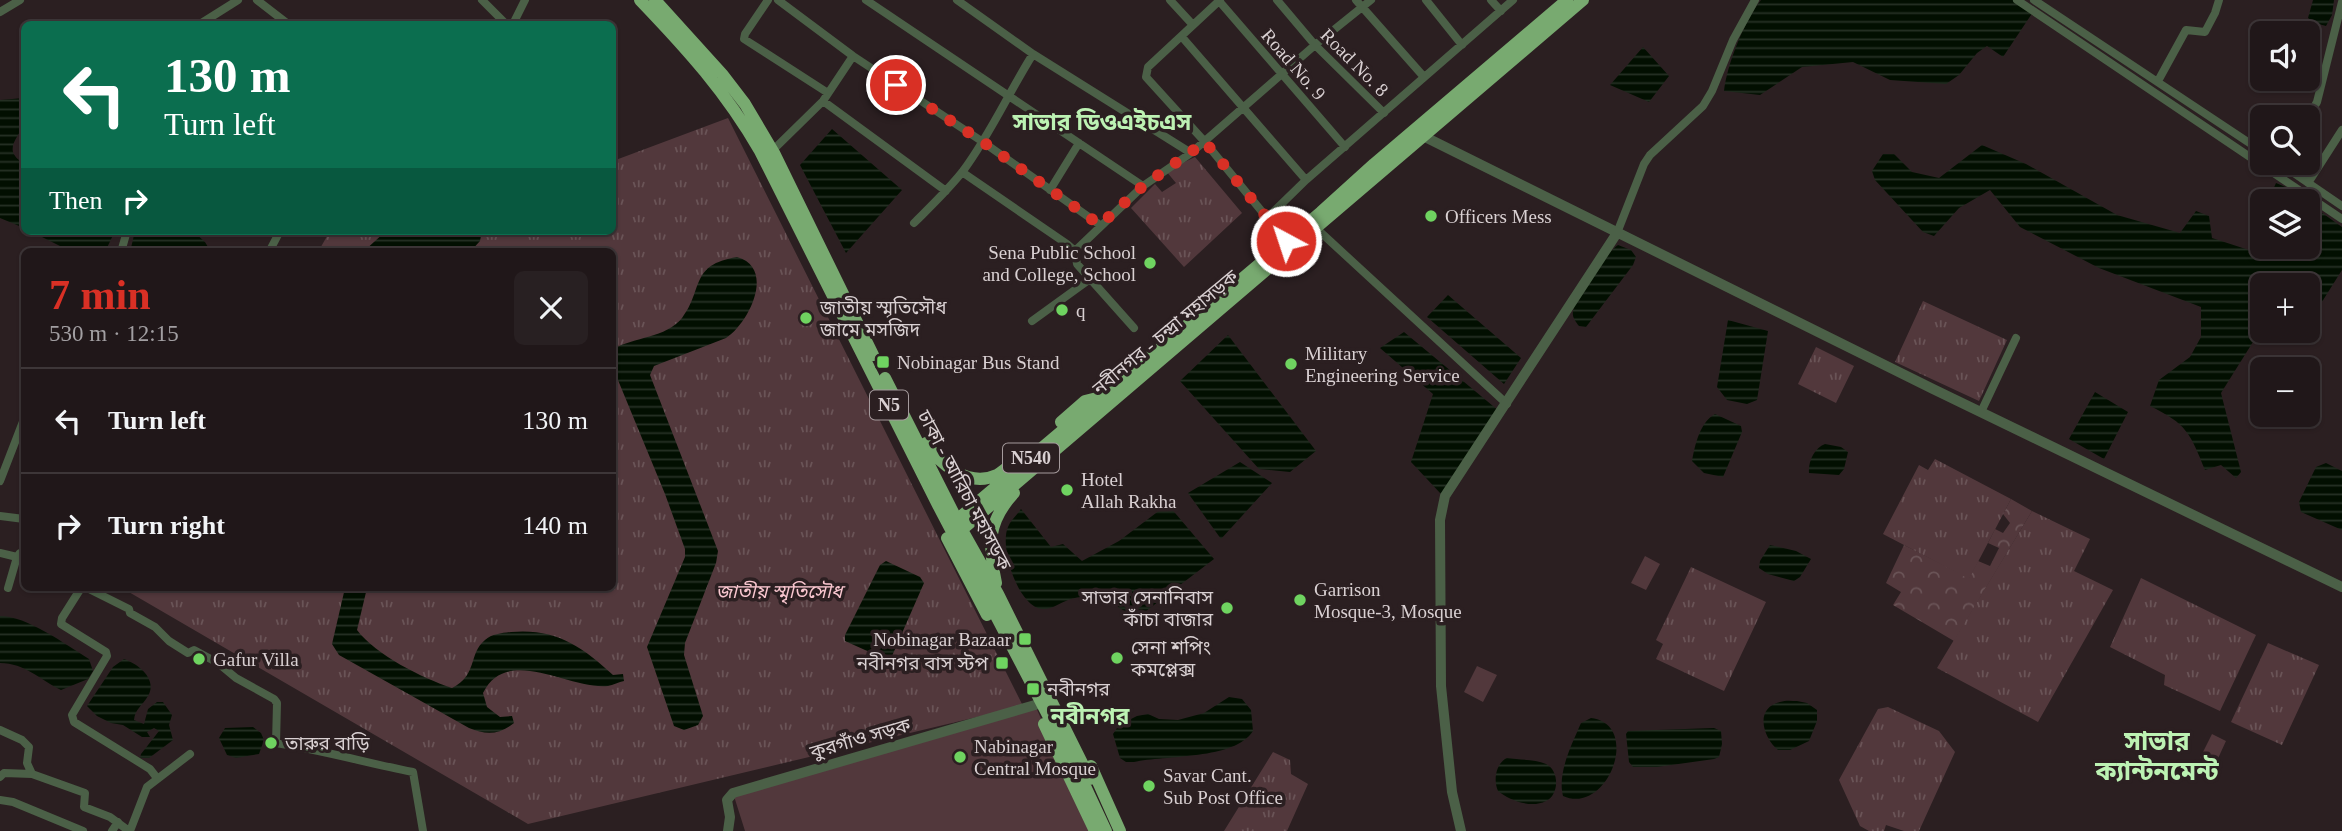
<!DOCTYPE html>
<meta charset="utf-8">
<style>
body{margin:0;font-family:"Times New Roman","Noto Sans Bengali",serif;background:#282022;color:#f1f3f6;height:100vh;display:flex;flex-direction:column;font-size:26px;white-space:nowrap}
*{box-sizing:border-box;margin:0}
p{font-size:23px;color:#a29fa2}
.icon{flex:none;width:38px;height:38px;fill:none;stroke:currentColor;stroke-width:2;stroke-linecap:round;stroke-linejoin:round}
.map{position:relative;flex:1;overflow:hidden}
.panel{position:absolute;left:21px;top:248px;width:595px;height:343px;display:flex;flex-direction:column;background:#201719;border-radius:10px;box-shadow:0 2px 5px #0004,0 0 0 2px #3d3638}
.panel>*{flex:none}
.hud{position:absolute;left:21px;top:21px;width:595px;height:214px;border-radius:10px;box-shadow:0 2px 5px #0004,0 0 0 2px #3d3638;background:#0b6e4f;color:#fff;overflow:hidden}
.controls{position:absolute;left:2250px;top:21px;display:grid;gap:14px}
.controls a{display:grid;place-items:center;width:70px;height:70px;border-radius:10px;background:#201719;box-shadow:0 2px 5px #0004,0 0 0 2px #3d3638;font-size:35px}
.pin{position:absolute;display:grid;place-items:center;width:60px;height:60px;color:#fff;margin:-30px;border:4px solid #fff;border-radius:50%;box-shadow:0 2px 7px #0007}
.me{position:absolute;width:77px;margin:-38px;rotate:320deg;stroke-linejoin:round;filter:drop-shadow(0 0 5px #0008)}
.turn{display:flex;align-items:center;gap:24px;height:147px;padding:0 28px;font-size:32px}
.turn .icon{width:91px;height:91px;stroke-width:2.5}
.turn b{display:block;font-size:49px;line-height:60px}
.then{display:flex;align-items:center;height:66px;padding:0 28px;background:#0003;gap:14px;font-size:26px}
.round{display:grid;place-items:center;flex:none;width:74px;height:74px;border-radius:10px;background:#282022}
.summary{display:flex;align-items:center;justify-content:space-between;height:119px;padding:0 28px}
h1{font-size:42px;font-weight:700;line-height:52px;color:#d93025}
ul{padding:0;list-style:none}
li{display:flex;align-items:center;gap:21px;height:105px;padding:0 28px;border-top:2px solid #3d3638}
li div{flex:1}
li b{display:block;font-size:26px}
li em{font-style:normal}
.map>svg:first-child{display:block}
.green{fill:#52383c}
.forest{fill:url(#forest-crowns)}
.park{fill:url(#park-tufts)}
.water{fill:url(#water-rules)}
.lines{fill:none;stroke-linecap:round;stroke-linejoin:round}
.minor{stroke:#4b6047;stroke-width:8}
.tertiary{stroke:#4b6047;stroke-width:10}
.trunk{stroke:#78aa70;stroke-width:12}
.route{stroke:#d93025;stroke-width:12;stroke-dasharray:0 21.6}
.poi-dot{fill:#6fd360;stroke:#2b1f21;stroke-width:2.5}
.labels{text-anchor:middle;stroke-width:7;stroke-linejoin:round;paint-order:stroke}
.shield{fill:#2b1f21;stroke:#a59b9d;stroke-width:2}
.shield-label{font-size:18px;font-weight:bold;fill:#d9d0d2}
.street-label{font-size:19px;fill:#d9d0d2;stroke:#2b1f21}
.poi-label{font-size:19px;fill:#d9d0d2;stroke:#2b1f21;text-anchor:start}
.park-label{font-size:19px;font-style:italic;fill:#fac7d0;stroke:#2b1f21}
.quarter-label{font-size:23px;font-weight:bold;fill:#bcf2b3;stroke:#2b1f21}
.district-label{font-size:26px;font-weight:bold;fill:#bcf2b3;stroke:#2b1f21}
</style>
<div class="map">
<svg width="2342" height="831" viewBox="0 0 2342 831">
<defs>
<pattern id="forest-crowns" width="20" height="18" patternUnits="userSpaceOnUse" patternTransform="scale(1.75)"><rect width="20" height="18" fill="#52383c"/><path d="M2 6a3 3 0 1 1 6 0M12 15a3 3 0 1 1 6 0" fill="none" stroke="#6a5457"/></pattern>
<pattern id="park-tufts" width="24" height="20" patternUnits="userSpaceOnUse" patternTransform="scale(1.75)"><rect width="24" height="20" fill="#52383c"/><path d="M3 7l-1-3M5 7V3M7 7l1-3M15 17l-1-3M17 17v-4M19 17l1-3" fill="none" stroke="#6a5457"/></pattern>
<pattern id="water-rules" width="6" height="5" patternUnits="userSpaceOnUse" patternTransform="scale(1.75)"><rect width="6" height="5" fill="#020f01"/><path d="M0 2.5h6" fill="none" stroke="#263125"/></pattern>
</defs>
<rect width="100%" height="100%" fill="#2b1f21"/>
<path class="green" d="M1645 556 1660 564 1646 590 1631 583Z
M1477 666 1497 675 1483 702 1464 692Z
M1035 705 1091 831H745L733 793Z
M2212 734 2226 741 2215 765 2200 758Z"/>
<path class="forest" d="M2011 499 2032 511 1954 641 1893 605 1901 592 1886 583 1904 545 1969 578 1978 561 1990 566 1999 548 1988 543 1995 529 2003 533 2010 523 2003 514Z"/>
<path class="park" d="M728 118 1023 706 528 824 122 588H612V252H318L330 231H612L613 161Z
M1195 157 1242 213 1184 267 1131 208 1155 184 1162 192 1176 183 1166 171Z
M1923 301 2007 340 1979 401 1895 362Z
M1816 347 1854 366 1836 403 1798 384Z
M1935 459 2011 499 1969 579 1883 534 1919 465 1928 470Z
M2032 511 2090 539 2074 571 2113 590 2038 722 1937 668Z
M1691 567 1766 602 1724 691 1656 659 1663 644 1656 640Z
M2141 578 2256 635 2220 711 2164 685 2165 675 2110 647Z
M2268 643 2319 665 2282 745 2231 722Z
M1888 707 1939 731 1955 752 1919 831H1904L1886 825 1884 831H1869L1860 826 1839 780 1878 709Z
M1273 752 1290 760 1291 774 1308 784 1287 831H1224Z"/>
<path class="water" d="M1761 0H2021L2035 9 2003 57 1987 46 1977 53 1959 75 1946 84 1890 80 1853 62 1802 67 1760 95 1724 91C1727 65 1744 21 1761 0Z
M2313 0H2334L2332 15 2326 26 2315 23 2308 18Z
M1643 47 1669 76 1649 102 1610 85Z
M24 98C25 105 26 116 24 123 21 136 0 150 24 163V228L0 218V100Z
M832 129 902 190 846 253 800 165Z
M1982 145 2026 164 2117 215 2180 233 2196 211 2209 216 2212 238 2258 253 2265 247H2308V203L2342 227V270L2308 324V285H2263V326L2221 393 2241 472 2236 478 2221 465 2205 470C2190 433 2187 424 2150 406L2159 380 2190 357 2201 337V307L2099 268 2020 227 1990 190 1959 208 1934 236 1923 232 1875 180 1872 171 1883 154H1894L1912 172 1939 178Z
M2276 183 2288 188 2306 201H2268Z
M30 231H114V233L105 252H72Z
M135 231H193L205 242 211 252H130Z
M386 231H482L480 241 470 252H363Z
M1618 245 1631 250 1636 257 1633 265 1586 327 1579 326C1575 321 1572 317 1573 311 1575 299 1608 251 1618 245Z
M737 257C776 268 749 323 726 338L654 366 650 375 718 551 716 563 685 643 684 655 703 716 698 725 684 730 674 726 647 647 685 557V549L665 494 613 368V349C634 337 666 338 682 318 704 289 689 265 737 257Z
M1448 295 1521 358 1504 384 1427 317Z
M1728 320 1768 331 1757 400 1747 404 1727 400 1717 387Z
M1404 332 1499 411 1441 494 1411 462 1433 394 1380 348Z
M1228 335 1316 451 1290 472 1259 469 1180 381Z
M2095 392 2128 412 2104 459 2069 439Z
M1715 414 1741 426 1742 432 1723 477 1704 473 1692 461C1695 445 1700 422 1715 414Z
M1825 444 1841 447 1848 452 1844 469 1839 475 1809 473C1808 462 1814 448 1825 444Z
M1240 462 1272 483 1221 539 1188 493Z
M2326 463 2342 471V530L2301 512 2299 502 2316 467Z
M1170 507 1214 559 1137 618C1113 605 1096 590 1068 600 1060 603 1051 610 1042 609 1018 607 999 547 1008 527 1010 521 1017 515 1021 509L1051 547 1063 544 1082 561 1119 541 1160 510Z
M1770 545 1796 551 1811 559 1800 577 1794 581 1768 574 1759 568 1760 561Z
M886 561 920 577 924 583 892 656 885 659 845 641V635L880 565Z
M345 588H367L357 630C376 655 422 678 452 688 478 675 468 654 485 640 492 634 502 633 511 632 555 628 582 646 613 675L623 674 624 681C619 682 613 685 608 686 569 690 507 644 483 693L487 707 500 717 512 716 514 723C499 735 486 735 469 728L339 655 332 644Z
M0 616C27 616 65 644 89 659L93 671 88 679 61 690C40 680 25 663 0 663Z
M124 659C138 664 158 679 148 696 142 706 135 709 134 720L144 724 148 709 157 702H163L172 715 169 725 173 740 149 758H140L141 754 159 731 154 728 147 732 150 737H142L123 725 111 723 97 716 87 706 113 667Z
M1229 697 1242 699 1251 710 1253 731C1235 760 1165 755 1134 762H1126L1120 758 1113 734 1119 725 1137 716 1148 714 1159 719 1178 720 1204 713Z
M1797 701 1807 703 1817 710V721L1809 741 1790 750H1778C1763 738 1754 708 1780 702 1786 700 1792 701 1797 701Z
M1591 718C1642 724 1608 816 1563 796 1557 773 1572 744 1581 723Z
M253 727 261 733 264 740 259 754 236 758 227 755 219 738 225 728Z
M1714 728 1721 731 1722 744 1719 757 1714 759 1657 767H1633L1629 762 1626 734 1628 731Z
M1507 758C1519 760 1535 759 1546 764 1560 771 1559 795 1546 801 1531 809 1509 800 1498 791 1493 780 1496 763 1507 758Z"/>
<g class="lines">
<path class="minor" d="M257 0 288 24
M482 0 506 24
M768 0 745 34 744 39 828 93
M778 0 853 56 983 142 1100 225
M866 0 1143 186
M957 0 1033 54 1191 153
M1170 0 1193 25
M1220 0 1148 67 1146 77 1205 142 1286 241
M1277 0 1315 45 1384 113
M1356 0 1424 77
M1426 0 1462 45
M1491 0 1501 11
M2017 0 2342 219
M2034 0 2263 152
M1219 1 1345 147
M0 12 20 0
M200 24 238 0
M513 24 525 0
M1182 37 1306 180
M2158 81 2186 30 2205 32 2215 13 2219 0
M823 101 946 191
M2308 118 2317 102 2342 2
M772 151 823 101 853 56
M2279 163 2342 206
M962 172 1067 244 1075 251 1077 264 1134 328
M2308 183 2342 130
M1050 190 1079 143
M1267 218 1306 180 1513 0
M914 223C931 206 948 190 963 171 990 135 1009 92 1033 54
M1317 229 1507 404
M1617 233 1644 164 1650 155 1703 106 1712 91 1733 40 1755 0
M1075 251 1143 186 1191 153 1315 45 1371 0
M121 252 127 231
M269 252 280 231
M1032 321 1090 279
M1981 412 2016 338
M0 481 24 419
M0 516 24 519
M0 553 17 557 20 553 24 554
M8 588 17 557
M81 588 62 618 61 624 106 652 107 656 72 715 74 722 150 769 157 778
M87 588 129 609 130 613 155 627 169 641 188 653 194 650 218 663 236 678 274 699 277 703 276 743C322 750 367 763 413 772L423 831
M0 730 22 740 29 747 27 763 32 774 85 793 84 807 110 817 129 831
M0 777 4 773 32 774
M0 800 13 802 83 831
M112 831 118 822
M130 831 147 787 190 754"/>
<path class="tertiary" d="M1423 136 1933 389 2342 587
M728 831 730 817 727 800 733 793 1035 705
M1461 831 1452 792 1441 686 1440 520 1445 496 1617 233"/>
<path class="trunk" d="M640 0C687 49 726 92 760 151L938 505 1085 786 1106 831
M655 0 722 74 745 104 774 153 873 355
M885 378 962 530 998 594 1090 779
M1061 422 1085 401 1101 397
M926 443C940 465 969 488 997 475 1003 471 1009 466 1015 461
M952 524 1321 212 1374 164 1567 0
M958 533 1583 0
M947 538 987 615
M996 583C988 545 987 522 1014 493
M1044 724 1095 831
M1091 766 1120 831"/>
</g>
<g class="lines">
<path class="route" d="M896 85 983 142 1100 225 1143 186 1205 142 1286 241"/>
</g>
<g class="poi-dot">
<circle cx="1431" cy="216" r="7"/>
<circle cx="1150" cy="263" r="7"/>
<circle cx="1062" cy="310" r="7"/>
<circle cx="806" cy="318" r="7"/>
<rect x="876" y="355" width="14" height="14" rx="3.5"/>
<circle cx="1291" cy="364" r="7"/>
<circle cx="1067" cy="490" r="7"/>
<circle cx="1300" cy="600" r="7"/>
<circle cx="1227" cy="608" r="7"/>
<rect x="1018" y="632" width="14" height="14" rx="3.5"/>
<circle cx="1117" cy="658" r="7"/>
<circle cx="199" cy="659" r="7"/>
<rect x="995" y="656" width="14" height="14" rx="3.5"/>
<rect x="1026" y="682" width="14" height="14" rx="3.5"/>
<circle cx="271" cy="743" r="7"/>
<circle cx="960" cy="757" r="7"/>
<circle cx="1149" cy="786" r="7"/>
</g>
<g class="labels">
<g class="shield">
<rect x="870" y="390.5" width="38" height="29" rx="5"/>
<rect x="1003" y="443.5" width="56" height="29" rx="5"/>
</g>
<g class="shield-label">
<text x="889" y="411">N5</text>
<text x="1031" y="464">N540</text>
</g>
<g class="street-label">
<text transform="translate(1355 62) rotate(45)" y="7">Road No. 8</text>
<text transform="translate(1294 64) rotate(49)" y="7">Road No. 9</text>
<text transform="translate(1165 332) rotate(-40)" y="7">নবীনগর - চন্দ্রা মহাসড়ক</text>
<text transform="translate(965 490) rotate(62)" y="7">ঢাকা - আরিচা মহাসড়ক</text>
<text transform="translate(860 738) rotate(-16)" y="7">কুরগাঁও সড়ক</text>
</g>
<g class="poi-label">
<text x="1445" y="223">Officers Mess</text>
<text x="1136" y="259" text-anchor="end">Sena Public School<tspan x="1136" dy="22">and College, School</tspan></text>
<text x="820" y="314">জাতীয় স্মৃতিসৌধ<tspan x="820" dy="22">জামে মসজিদ</tspan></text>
<text x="1076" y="317">q</text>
<text x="1305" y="360">Military<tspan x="1305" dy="22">Engineering Service</tspan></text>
<text x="897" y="369">Nobinagar Bus Stand</text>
<text x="1081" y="486">Hotel<tspan x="1081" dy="22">Allah Rakha</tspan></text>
<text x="1314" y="596">Garrison<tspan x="1314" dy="22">Mosque-3, Mosque</tspan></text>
<text x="1213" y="604" text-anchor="end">সাভার সেনানিবাস<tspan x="1213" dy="22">কাঁচা বাজার</tspan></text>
<text x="1011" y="646" text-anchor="end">Nobinagar Bazaar</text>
<text x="1131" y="654">সেনা শপিং<tspan x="1131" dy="22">কমপ্লেক্স</tspan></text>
<text x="213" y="666">Gafur Villa</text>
<text x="988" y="670" text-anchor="end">নবীনগর বাস স্টপ</text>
<text x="1047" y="696">নবীনগর</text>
<text x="285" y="750">তারুর বাড়ি</text>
<text x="974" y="753">Nabinagar<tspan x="974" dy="22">Central Mosque</tspan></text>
<text x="1163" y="782">Savar Cant.<tspan x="1163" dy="22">Sub Post Office</tspan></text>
</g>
<g class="park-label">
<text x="779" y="598">জাতীয় স্মৃতিসৌধ</text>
</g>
<g class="quarter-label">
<text x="1102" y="130">সাভার ডিওএইচএস</text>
<text x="1090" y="724">নবীনগর</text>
</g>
<g class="district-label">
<text x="2157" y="750">সাভার<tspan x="2157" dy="30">ক্যান্টনমেন্ট</tspan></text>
</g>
</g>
</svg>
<div class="controls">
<a><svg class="icon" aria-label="sound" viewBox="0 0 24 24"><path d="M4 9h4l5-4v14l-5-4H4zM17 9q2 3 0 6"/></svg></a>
<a><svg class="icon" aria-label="search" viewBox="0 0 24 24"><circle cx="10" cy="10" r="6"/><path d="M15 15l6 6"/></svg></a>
<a><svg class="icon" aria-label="layers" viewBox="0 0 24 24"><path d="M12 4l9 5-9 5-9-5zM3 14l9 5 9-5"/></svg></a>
<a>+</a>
<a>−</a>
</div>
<div class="pin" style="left:896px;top:85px;background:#d93025"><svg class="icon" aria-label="arrive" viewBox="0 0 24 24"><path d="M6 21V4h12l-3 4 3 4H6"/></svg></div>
<svg class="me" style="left:1286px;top:241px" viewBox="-20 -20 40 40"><circle r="17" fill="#d93025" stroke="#fff" stroke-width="3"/><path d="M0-11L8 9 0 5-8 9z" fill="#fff"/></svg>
<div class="hud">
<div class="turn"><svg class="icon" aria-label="left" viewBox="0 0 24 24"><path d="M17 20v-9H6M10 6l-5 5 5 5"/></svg><div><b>130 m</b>Turn left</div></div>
<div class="then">Then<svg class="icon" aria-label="right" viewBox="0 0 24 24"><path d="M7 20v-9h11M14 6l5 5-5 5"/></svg></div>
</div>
<section class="panel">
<div class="summary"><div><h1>7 min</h1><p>530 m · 12:15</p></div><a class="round"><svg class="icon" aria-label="close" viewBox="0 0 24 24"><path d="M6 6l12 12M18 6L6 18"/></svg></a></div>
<ul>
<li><svg class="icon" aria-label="left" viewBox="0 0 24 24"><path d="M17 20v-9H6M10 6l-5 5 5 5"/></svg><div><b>Turn left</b></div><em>130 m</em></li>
<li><svg class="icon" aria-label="right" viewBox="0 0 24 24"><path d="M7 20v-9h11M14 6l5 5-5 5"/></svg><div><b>Turn right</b></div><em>140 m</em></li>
</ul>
</section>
</div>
